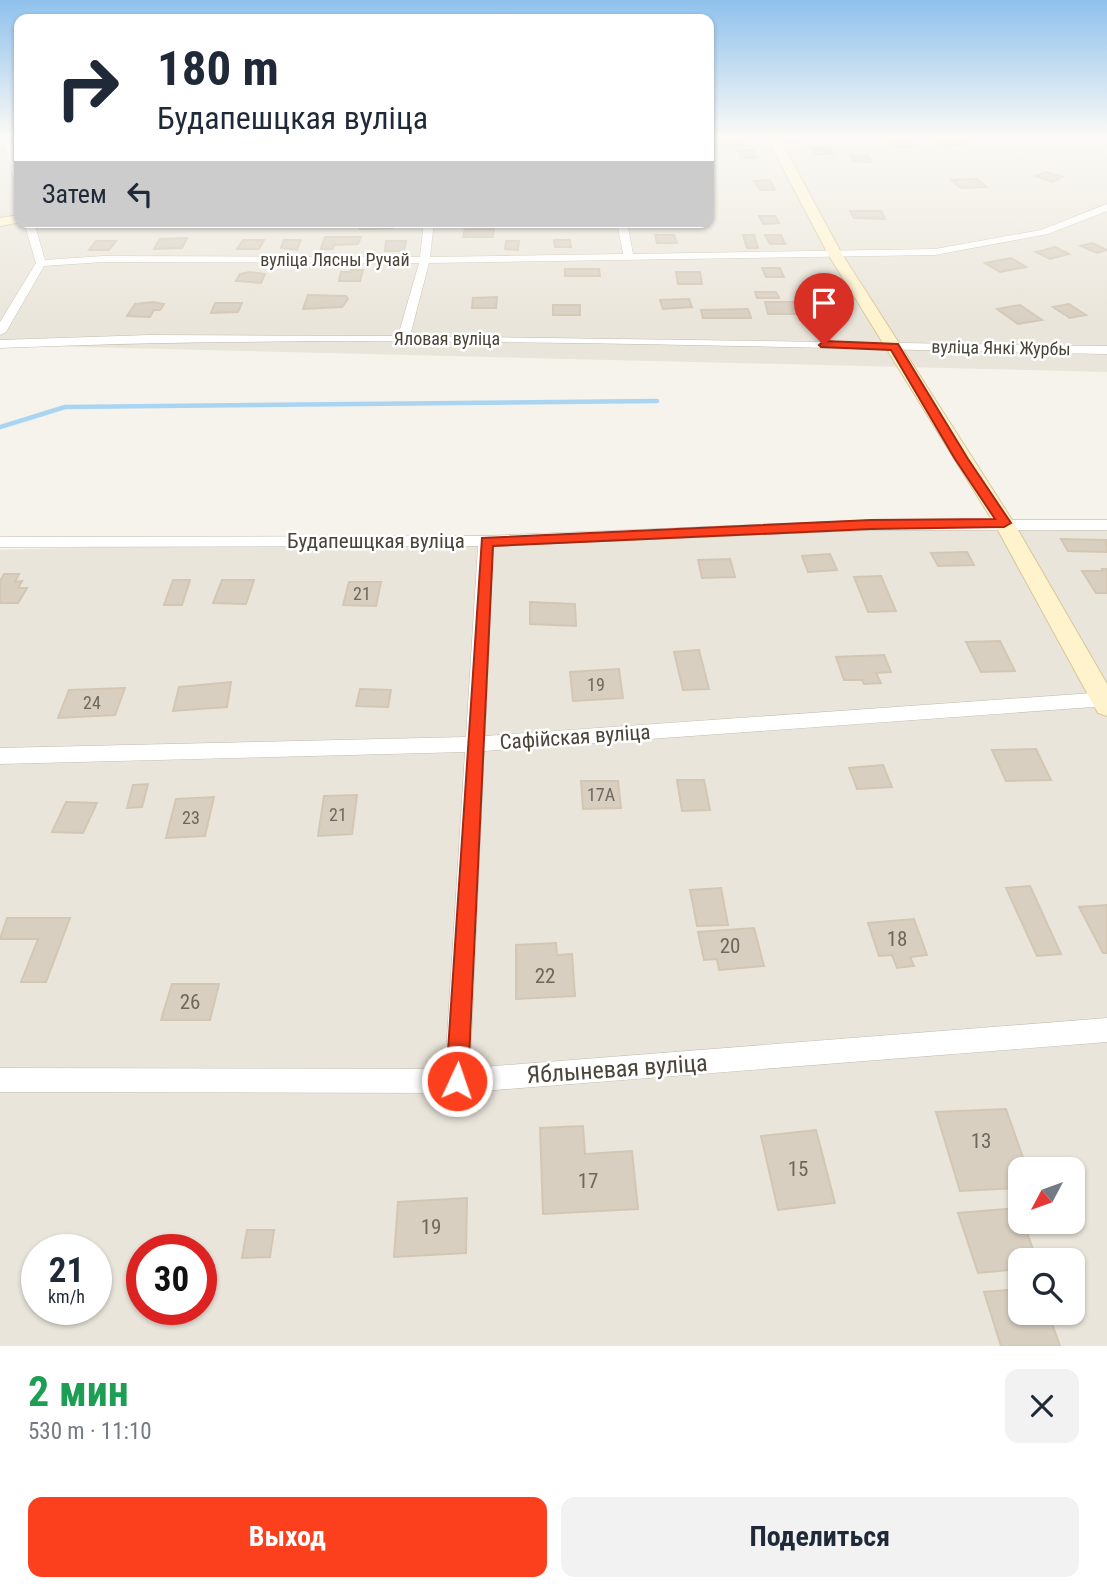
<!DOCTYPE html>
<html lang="ru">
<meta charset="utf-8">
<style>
body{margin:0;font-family:"Roboto Condensed",sans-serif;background:#f2f2f3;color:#1f2937;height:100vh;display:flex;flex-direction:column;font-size:26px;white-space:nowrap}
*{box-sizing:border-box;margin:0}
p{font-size:23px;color:#747a83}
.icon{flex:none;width:38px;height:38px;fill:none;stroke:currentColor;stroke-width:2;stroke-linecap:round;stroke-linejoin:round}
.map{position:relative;height:1346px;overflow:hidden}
.sheet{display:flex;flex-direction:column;background:#fff;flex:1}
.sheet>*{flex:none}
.banner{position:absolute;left:14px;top:14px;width:700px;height:214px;border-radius:14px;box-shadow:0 2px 5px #0004;background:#fff;color:#1f2937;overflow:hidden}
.needle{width:46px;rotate:229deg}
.controls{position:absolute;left:1008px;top:1157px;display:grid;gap:14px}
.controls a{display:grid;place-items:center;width:77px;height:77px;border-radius:14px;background:#fff;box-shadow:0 2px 5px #0004;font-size:35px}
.speed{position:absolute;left:21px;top:1234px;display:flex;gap:14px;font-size:35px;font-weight:700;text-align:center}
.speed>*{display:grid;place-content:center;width:91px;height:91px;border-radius:50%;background:#fff;box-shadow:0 2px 5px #0004;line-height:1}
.speed small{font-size:18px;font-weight:400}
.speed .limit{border:10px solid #d22;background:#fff;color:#111}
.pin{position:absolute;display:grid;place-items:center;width:60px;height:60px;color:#fff;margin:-72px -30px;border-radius:50% 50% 50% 0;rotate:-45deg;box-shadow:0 0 7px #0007}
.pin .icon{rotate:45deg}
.me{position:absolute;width:77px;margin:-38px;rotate:3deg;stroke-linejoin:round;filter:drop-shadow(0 0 5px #0008)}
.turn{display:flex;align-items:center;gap:24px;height:147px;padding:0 28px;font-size:32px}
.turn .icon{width:91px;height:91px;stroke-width:2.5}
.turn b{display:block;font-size:49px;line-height:60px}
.then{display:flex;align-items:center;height:66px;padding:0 28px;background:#0003;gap:14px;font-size:26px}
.round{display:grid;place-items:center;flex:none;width:74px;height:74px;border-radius:14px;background:#f2f2f3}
.summary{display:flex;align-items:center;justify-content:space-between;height:119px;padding:0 28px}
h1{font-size:42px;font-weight:700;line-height:52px;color:#1e9e55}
.button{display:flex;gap:14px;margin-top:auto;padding:14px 28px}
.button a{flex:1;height:80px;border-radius:14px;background:#fc3f1d;color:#fff;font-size:28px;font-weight:700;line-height:80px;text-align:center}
.button a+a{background:#f2f2f3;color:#1f2937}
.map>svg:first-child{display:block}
.residential{fill:#eae5da;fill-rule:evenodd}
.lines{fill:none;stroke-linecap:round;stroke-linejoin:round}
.stream{stroke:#a9d4f2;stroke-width:4.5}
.building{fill:#d8cfc1;stroke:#d3c7b4;stroke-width:2}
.street-casing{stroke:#c2bbae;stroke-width:1}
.secondary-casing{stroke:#d6c79b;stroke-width:2}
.street{fill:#fff;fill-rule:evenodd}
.secondary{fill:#fff3cd;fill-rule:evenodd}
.route{fill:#fc3f1d;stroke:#a42913;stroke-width:2}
.labels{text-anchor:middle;stroke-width:5;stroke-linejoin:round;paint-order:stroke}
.far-street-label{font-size:18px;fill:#4b4439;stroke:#fff}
.number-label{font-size:18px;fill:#6e675b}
.street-label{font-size:21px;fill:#4b4439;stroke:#fff}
.near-number-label{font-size:21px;fill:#6e675b}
.near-street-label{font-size:24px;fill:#4b4439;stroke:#fff}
</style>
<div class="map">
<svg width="1107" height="1346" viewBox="0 0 1107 1346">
<rect width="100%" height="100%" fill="#f6f3ec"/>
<path class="residential" d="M0 136H19V222H709V136H1107V372L0 345Z
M991 519H1107V1346H0V550ZM1020 1169H1073V1222H1020ZM37 1250H96V1309H37ZM142 1250H201V1309H142ZM1020 1260H1073V1312H1020Z"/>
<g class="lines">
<path class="stream" d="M0 427 65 407 657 401"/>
</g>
<path class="building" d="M739 138 745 145 724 146 718 139Z
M946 138 954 139 962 144 945 146 937 140Z
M891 140H907L913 147H896Z
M811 148H830L833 154H815Z
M738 150H753L756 158H741Z
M851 155 868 156 871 162 853 161Z
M1046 172 1063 177 1052 182 1035 176Z
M977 179 987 187 961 188 951 180Z
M770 180 775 190H760L754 181Z
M850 211H881L885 219 854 218Z
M759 216H775L779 223 763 224Z
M361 222H394L393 228 360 229Z
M465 229H494L493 237H463Z
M655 235H674L677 243H657Z
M743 235H754L758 248H747Z
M765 235H781L785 244H770Z
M325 237H361L358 244 334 245 333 249H321Z
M187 238 182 248 154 249 160 239Z
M243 240H264L259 249H237Z
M284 240H301L297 250 281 248Z
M554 240H570L571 247H555Z
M96 241H116L109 250H89Z
M386 241H406L404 251H385Z
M506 241H519L518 250 505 249Z
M1092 243 1107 250 1097 253 1081 246Z
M1055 247 1069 254 1050 259 1036 252Z
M1011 258 1026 267 1000 272 985 263Z
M762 268H780L784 277H766Z
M565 269H599L600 276H565Z
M351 270H363L360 281H339L341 272H350Z
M250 272 265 274 261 283 236 281 240 274Z
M676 272H700L702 284H678Z
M755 292H776L779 298H757Z
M308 295 346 296 348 299 342 307 303 309Z
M497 297 496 308H472L473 298Z
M689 299 692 307 663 309 660 300Z
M153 302 164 304 160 310H154L150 317 127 316 135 304Z
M765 302H807L812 314H768Z
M215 303H242L238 312 211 313Z
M1069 304 1086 315 1070 318 1053 307Z
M553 305H580V315H553Z
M1020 305 1042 320 1018 324 997 309Z
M748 309 751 318H703L701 310Z
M1061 539 1106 540 1107 552 1068 551Z
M967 552 974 565 938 566 931 553Z
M830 554 837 570 808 572 802 556Z
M730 559 735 577 702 578 698 560Z
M1102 569H1107V593H1096L1082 571H1103Z
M4 574H19L15 582 22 581 18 588H27L18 603H0V581Z
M881 576 896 611 868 612 854 577Z
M173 580H190L182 605H164Z
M222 580H254L246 604 213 603Z
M349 582H381L376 606 343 605Z
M530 602 575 604 576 626 530 624Z
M1000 641 1015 671 981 672 966 642Z
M699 650 709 689 683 690 674 652Z
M884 655 891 672 876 673 881 683 864 684 862 680H844L836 657Z
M619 669 623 698 573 701 570 672Z
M231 682 227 707 173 711 179 687Z
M125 688 115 715 58 718 69 690Z
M360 689 391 690 388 707 356 706Z
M1036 749 1051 780 1006 781 992 750Z
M883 765 892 787 857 789 849 768Z
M677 780H704L710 810 682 811Z
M581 781H618L621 808 583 809Z
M148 784 142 807 127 808 133 785Z
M357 795 352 834 318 836 324 796Z
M214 797 205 836 166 838 176 799Z
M66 802 97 803 83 833 52 832Z
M1030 886 1061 954 1037 956 1006 888Z
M721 888 728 925 697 926 690 890Z
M1107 905V953H1103L1079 907Z
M7 918H70L46 982H21L38 939H0Z
M914 919 927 955 910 957 914 966 897 968 892 955 879 956 868 923Z
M754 928 764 966 719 970 717 959 704 960 698 932Z
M556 943 557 955 572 954 575 996 516 999V945Z
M172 984H219L210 1020H161Z
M1006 1109 1027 1169H1020V1188L960 1191 936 1112Z
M583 1126 585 1154 632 1151 638 1209 543 1214 540 1128Z
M816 1130 835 1203 778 1210 761 1136Z
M467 1198 466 1253 394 1257 398 1202Z
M1018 1208 1020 1222H1023L1037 1260H1020V1269L978 1273 958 1213Z
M247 1230H274L270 1257 242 1258Z
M1020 1289V1312H1048L1060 1346H1001L984 1292Z"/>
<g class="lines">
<g class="street-casing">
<path id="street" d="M0 136 11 137 19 169V188L15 185 4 140 0 141Z
M830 136 773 141 769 139 784 136Z
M1107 204V211L1048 234 935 255 429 263 410 336 1107 346V354C738 347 368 333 0 348V340L149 335 398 336 419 263 103 262 44 266 6 332 0 335V322L36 263 24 222H34L45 260 103 256 420 257 424 222H434L430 257 623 254 617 222H627L633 254 935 249 1041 230Z
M871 520H1107V530H871L493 546 485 736 1107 692V706L484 751 470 1068 1107 1018V1042L457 1093 0 1092V1068L445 1069 465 752 0 764V748L466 737 478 546 0 547V537L486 536Z"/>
</g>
<g class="secondary-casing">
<path id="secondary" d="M766 136H778L842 254 1014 523 1107 684V716L1098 713 994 523 828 254Z
M19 215V222H22L0 226V218Z"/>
</g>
<use href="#street" class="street"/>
<use href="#secondary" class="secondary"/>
</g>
<linearGradient id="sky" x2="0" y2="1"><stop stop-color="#8fc1ec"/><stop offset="0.42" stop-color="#fbfaf6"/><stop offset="1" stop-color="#fbfaf6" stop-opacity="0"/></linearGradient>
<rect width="1107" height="324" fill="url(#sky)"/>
<path class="route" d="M824 341 898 344 968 459 1011 523 1004 527 871 529 493 546 468 1081 465 1089 457 1092 449 1089 446 1081 482 538 871 520 995 519 955 459 891 350 821 347 819 345Z"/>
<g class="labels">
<g class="far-street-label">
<text x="335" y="266">вуліца Лясны Ручай</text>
<text x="447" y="345">Яловая вуліца</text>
<text transform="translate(1001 348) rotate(1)" y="6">вуліца Янкі Журбы</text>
</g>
<g class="number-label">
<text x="362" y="600">21</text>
<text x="596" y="691">19</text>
<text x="92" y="709">24</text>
<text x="601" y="801">17А</text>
<text x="338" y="821">21</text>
<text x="191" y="824">23</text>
</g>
<g class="street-label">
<text x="376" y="548">Будапешцкая вуліца</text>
<text transform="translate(575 737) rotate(-4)" y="7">Сафійская вуліца</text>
</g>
<g class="near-number-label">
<text x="897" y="946">18</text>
<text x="730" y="953">20</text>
<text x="545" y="983">22</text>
<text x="190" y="1009">26</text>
<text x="981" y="1148">13</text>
<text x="798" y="1176">15</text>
<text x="588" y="1188">17</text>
<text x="431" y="1234">19</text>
</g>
<g class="near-street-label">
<text transform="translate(617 1069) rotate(-4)" y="8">Яблыневая вуліца</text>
</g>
</g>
</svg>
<div class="controls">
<a><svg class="needle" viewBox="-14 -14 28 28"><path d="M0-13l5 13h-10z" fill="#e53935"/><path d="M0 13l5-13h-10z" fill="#747a83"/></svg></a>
<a><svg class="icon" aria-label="search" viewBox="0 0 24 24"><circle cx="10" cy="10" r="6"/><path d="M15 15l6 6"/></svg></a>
</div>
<div class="speed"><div>21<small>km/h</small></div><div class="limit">30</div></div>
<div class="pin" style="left:824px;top:345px;background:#d93025"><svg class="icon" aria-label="arrive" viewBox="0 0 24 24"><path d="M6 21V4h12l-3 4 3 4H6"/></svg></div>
<svg class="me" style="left:457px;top:1081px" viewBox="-20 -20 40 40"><circle r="17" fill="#fc3f1d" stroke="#fff" stroke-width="3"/><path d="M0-11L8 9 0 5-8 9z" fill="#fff"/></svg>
<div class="banner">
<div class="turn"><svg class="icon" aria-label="right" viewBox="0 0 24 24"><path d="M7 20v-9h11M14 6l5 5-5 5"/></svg><div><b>180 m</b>Будапешцкая вуліца</div></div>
<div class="then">Затем<svg class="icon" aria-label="left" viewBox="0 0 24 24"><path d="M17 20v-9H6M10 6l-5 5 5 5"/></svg></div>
</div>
</div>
<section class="sheet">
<div class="summary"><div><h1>2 мин</h1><p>530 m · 11:10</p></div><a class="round"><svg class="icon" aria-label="close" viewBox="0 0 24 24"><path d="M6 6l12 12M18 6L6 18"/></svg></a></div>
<div class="button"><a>Выход</a><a>Поделиться</a></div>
</section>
